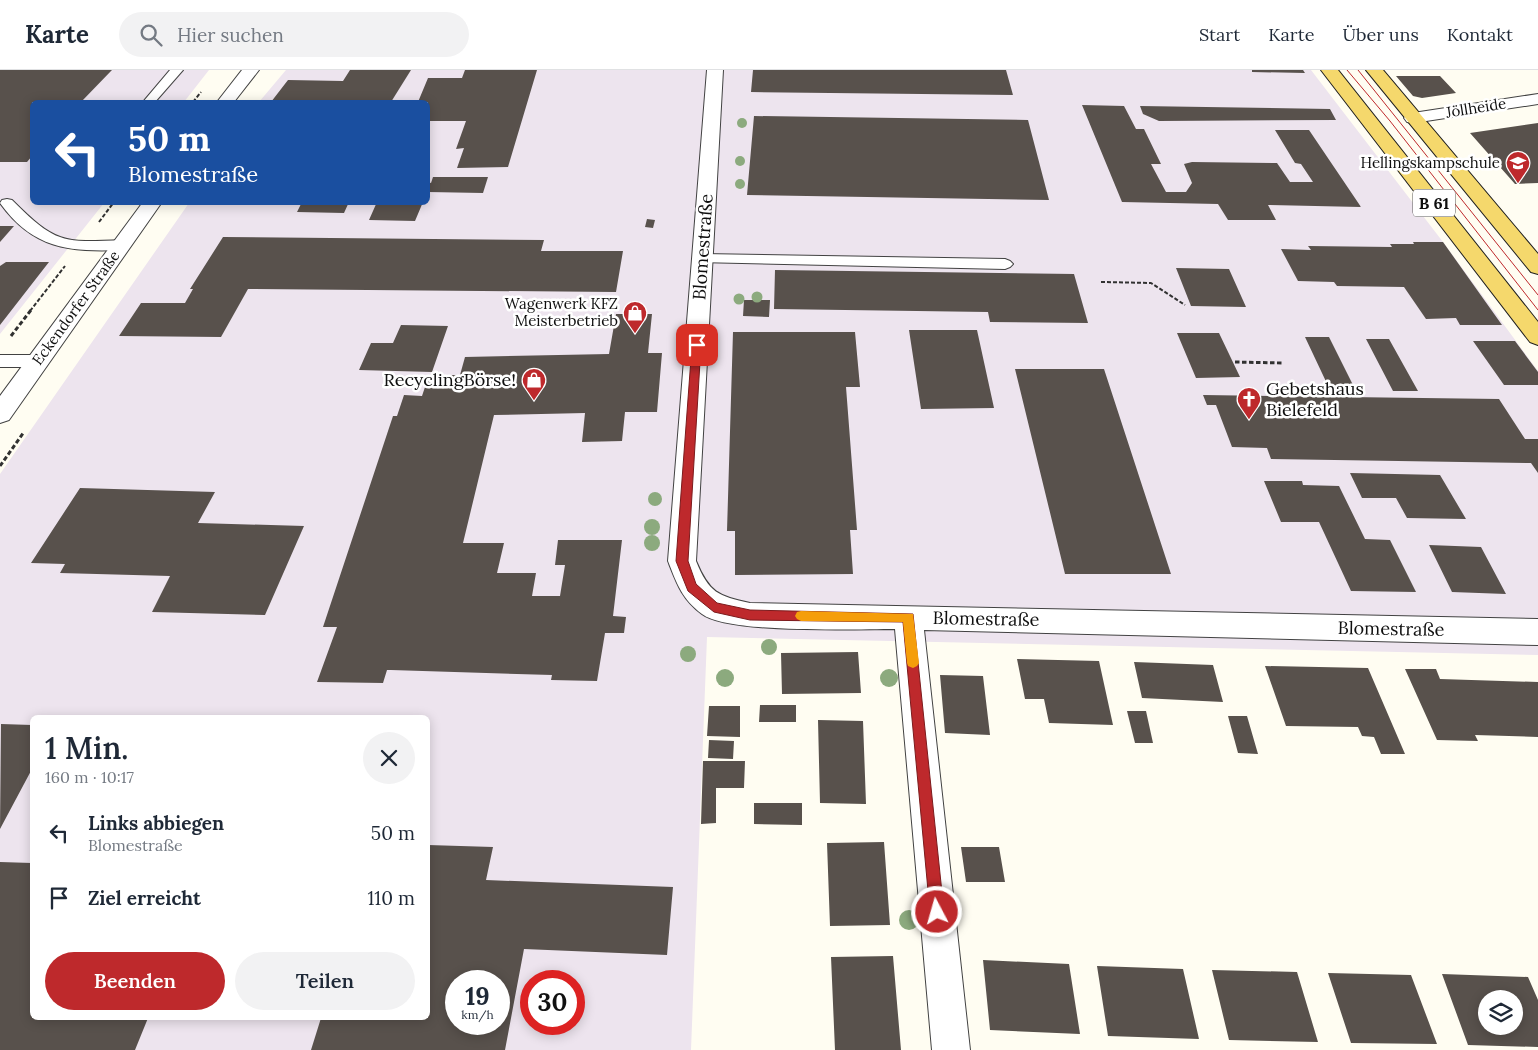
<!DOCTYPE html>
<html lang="de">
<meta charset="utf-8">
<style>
body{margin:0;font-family:Lora,serif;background:#f2f2f3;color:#1f2937;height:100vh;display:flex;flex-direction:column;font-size:19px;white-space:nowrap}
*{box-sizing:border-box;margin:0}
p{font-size:16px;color:#747a83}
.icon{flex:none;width:28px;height:28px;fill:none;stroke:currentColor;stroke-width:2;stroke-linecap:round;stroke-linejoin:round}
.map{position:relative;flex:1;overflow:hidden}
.drawer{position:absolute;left:30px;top:645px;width:400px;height:305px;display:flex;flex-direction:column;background:#fff;border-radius:8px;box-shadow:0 2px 12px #0003}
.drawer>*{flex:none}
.guide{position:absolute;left:30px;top:30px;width:400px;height:105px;border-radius:8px;box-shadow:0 2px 12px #0003;background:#1a4fa0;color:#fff;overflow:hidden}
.tools{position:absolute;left:1478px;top:920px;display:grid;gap:10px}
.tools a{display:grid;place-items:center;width:45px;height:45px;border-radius:50%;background:#fff;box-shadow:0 2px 12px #0003;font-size:25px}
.speed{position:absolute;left:445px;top:900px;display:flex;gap:10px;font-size:25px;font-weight:700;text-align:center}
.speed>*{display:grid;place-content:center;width:65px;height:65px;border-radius:50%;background:#fff;box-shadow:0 2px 12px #0003;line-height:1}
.speed small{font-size:12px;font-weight:400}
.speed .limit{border:8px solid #d22;background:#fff;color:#111}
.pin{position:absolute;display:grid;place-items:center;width:42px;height:42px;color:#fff;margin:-21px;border-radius:10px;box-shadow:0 2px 8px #0006}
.me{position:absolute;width:55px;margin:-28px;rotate:354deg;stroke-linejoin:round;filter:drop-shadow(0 0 4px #0008)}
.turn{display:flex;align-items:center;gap:18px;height:105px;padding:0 15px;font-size:22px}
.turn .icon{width:65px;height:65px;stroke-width:2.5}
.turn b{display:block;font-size:35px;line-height:42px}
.round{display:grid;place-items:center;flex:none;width:52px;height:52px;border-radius:26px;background:#f2f2f3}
.head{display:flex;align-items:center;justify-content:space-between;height:85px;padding:0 15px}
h1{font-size:30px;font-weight:600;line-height:38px}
.cta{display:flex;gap:10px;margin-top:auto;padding:10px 15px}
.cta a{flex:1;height:58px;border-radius:30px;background:#be292c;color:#fff;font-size:20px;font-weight:600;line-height:58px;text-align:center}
.cta a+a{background:#f2f2f3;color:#1f2937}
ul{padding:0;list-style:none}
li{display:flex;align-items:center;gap:15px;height:65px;padding:0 15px}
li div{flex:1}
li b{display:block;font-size:19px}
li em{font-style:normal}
header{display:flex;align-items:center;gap:30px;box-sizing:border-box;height:70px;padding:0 25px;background:#fff;border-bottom:1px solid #e0e1e3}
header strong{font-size:24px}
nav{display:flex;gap:28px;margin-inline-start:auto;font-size:18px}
.search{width:350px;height:45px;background:#f2f2f3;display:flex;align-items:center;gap:12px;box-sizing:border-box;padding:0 18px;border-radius:28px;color:#747a83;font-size:19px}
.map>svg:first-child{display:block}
.industrial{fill:#ede4ee;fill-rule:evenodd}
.building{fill:#58514c;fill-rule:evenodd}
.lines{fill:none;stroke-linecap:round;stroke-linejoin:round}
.service-casing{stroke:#424242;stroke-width:2}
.minor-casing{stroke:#424242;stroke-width:2}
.tertiary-casing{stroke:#424242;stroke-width:2}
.primary-casing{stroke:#202020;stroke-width:2}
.path-far1{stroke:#313131;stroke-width:2;stroke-dasharray:4 2;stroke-linecap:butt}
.path{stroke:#313131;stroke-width:3;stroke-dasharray:4.5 2.5;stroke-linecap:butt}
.service{fill:#fff;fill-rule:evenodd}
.minor{fill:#fff;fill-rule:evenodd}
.tertiary{fill:#fff;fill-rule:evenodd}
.primary{fill:#f5d86c;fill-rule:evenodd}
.tram{stroke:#be292c;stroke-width:1}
.tree{fill:#8caa7e}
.route{fill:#be292c;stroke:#7c1b1d}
.slow{fill:#f59e0b}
.labels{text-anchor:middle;stroke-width:5;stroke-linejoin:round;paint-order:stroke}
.far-street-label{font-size:15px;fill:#0f0f0f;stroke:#fff}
.far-poi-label{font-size:15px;fill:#0f0f0f;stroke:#fff;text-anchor:end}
.shield{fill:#fff;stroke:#575757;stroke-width:1}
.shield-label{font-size:16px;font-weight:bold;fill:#0f0f0f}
.street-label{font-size:18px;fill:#0f0f0f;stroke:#fff}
.poi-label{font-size:18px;fill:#0f0f0f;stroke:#fff;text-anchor:end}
</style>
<header>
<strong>Karte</strong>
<div class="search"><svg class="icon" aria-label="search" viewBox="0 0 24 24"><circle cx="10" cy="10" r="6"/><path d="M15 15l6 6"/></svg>Hier suchen</div>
<nav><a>Start</a><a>Karte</a><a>Über uns</a><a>Kontakt</a></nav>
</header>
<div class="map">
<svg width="1538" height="980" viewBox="0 0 1538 980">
<rect width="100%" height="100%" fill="#fffdf2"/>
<path class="industrial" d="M0 0H209L184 32H32V132L104 133 0 264Z
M286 0H1311L1443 172 1538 301V585L707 567 691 980H0V404L189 133 428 132V32H259ZM32 648H428V948H32ZM456 911H499V954H456ZM531 911H574V954H531Z"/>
<path class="building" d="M0 0H112L81 32H32V86L27 92H0Z
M350 0H411L391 32H271L288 10 343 11Z
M465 0H537L508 97 457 98 464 78 456 79 466 51H428V32H418L428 8H462Z
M753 0H1006L1013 25 751 22Z
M1252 0H1303L1305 3 1252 2Z
M1396 6H1440L1456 23 1422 28 1413 26Z
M1082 35 1124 36 1136 59H1144L1161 94H1151L1166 122H1186L1192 113 1184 94 1192 92 1277 93 1290 112H1313L1301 94 1295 93 1275 60H1309L1361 137 1268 135 1276 150H1228L1218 134 1122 132Z
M1140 36 1330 39 1336 50 1159 51 1143 44Z
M754 46 1028 50 1049 130 747 125Z
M1538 53V113L1515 114 1470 63Z
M433 107H488L483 123 428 122V112L431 113Z
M349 132 344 143 297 142 302 132Z
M377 132H423L415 151 369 150Z
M647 149 655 150 653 158 645 157Z
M0 156H14L0 172Z
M223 167 544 170 541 181H623L616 222 248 219 221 267 119 266 141 233H185L193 219H190Z
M1413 172H1443L1502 255H1460L1456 248 1426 249 1404 217 1337 216 1334 212 1298 211 1281 179 1311 180 1308 176 1392 177 1390 174H1414Z
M6 192H49L0 255V196Z
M1176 198 1229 199 1246 237 1191 236Z
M775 200 1074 204 1088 253 990 252 988 242 774 239Z
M744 230H770L769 247 743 246Z
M616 244H652L648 283H662L657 342H625L622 371 582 372 585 343 494 345 463 473H504L497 503H536L532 526H560L565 495H555L558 470H622L613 546 626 547 624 563H605L597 611 551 610 552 605 391 600H387L383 613 317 612 337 557H323L393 346H397L404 325 422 326 429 305H460L465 287 609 284Z
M401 255 448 256 432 302 359 300 371 273H393Z
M909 260H977L994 338 921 339Z
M733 262H855L860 317H846L857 460H850L853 504 735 505V461H727Z
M1177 263H1219L1240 307 1196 308Z
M1305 267H1329L1356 321 1330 320Z
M1366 269H1389L1418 321H1393Z
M1473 271H1515L1538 302V315H1504Z
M1015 299H1104L1171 504H1065Z
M1203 325 1499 329 1525 369H1538V403L1531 393 1271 389 1267 378 1232 377 1216 335H1207Z
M1350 403 1440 405 1466 449 1407 448 1396 428H1362Z
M1264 411H1302L1303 415 1339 416 1365 469 1390 470 1416 522 1351 521 1319 452H1281Z
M80 418 215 422 198 453 304 456 265 545 152 542 170 506 60 503 65 494 31 493Z
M1429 475 1481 477 1506 524 1452 522Z
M858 582 861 623 782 624 781 583Z
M1017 589 1099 591 1113 655 1049 653 1044 629H1025Z
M1134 592 1213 595 1223 632 1142 628Z
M1265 596 1368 598 1405 684H1381L1374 667 1362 666 1358 657 1286 656Z
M1405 599H1436L1440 609 1538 612V667L1475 665 1478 671 1437 670Z
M940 605 983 606 990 665 945 663Z
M760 635H796V652H759Z
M709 636H740V667L707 666Z
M1127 641H1146L1153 673H1135Z
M1228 646H1247L1258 684 1238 683Z
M818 650 863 651 866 734 820 733Z
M1 654 32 655V699L0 759Z
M709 670 734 671 733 689 708 688Z
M703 691H745L744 718H716V753L701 754Z
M754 733H802V755L754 754Z
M884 772 890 855 830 856 827 773Z
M428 775 493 777 486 810 673 817 667 885 524 879 505 980H311L321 948H428ZM456 911H499V954H456Z
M961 777H999L1005 812H966Z
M0 792 32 793V948H148L135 980H0Z
M893 886 901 980H835L831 887Z
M983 890 1069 894 1080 964 990 960Z
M1097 896 1183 899 1199 969 1108 966Z
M1212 900 1297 902 1318 972 1229 970Z
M1328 903 1411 905 1437 974 1351 973Z
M1442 904 1528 907 1538 930V977L1468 975ZM1486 929H1514V956H1486Z"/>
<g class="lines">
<g class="service-casing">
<path id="service" d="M170 0H183L155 32H143Z
M7 129 12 130C55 173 62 173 122 170L127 172 129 175 127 178 122 180C69 182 33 179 0 133L2 130Z
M702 184 1005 189 1010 191 1013 194 1010 197 1005 199 697 192 694 189 697 186Z
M0 285H38L44 287 46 291 44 295 38 297H0Z"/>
</g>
<g class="minor-casing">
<path id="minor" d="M707 0H723L696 491C709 523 718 526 750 533L1538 549V575L924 560 970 980H932L895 559C857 559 728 564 702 544 682 529 677 514 668 491Z
M1538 24V34L1413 53 1407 52 1404 48 1407 44 1413 43Z"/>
</g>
<g class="tertiary-casing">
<path id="tertiary" d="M242 0H259L234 32H217Z
M143 132H162L9 350 0 353V326Z"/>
</g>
<g class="primary-casing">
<path id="primary" d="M1321 0H1338L1538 252V275L1530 272Z
M1366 0H1383L1538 184V204L1531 202Z"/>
</g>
<path class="path-far1" d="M193 32 201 22
M99 152 114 132
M1101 212 1151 213 1185 235
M30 241 65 196"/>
<path class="path" d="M11 266 31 240
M1235 292 1283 293
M0 396 24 362"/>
<use href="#service" class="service"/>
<use href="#minor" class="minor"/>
<use href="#tertiary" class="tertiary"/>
<use href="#primary" class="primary"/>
<path class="tram" d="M1347 0 1390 51 1538 240
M1358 0 1538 225"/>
</g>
<g class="tree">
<circle cx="742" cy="53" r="5"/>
<circle cx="740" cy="91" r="5"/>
<circle cx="740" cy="114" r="5"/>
<circle cx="757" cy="227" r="5.5"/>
<circle cx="739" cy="229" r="5.5"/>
<circle cx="655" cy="429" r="7"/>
<circle cx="652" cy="457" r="8"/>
<circle cx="652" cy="473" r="8"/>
<circle cx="769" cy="577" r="8"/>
<circle cx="688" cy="584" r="8"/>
<circle cx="725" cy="608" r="9"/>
<circle cx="889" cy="608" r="9"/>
<circle cx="909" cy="850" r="10"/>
</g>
<path class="route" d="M697 272 701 275 688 491 696 514 717 533 750 540 913 544 944 842 942 847 937 850 932 847 930 842 903 552 750 550 714 542 688 521 676 491 692 275Z"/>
<path class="slow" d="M801 541 913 544 919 593 917 596 913 598 908 596 907 593 903 552 801 551 797 549 795 546 797 542Z"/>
<defs>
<g id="school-pin" transform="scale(1.25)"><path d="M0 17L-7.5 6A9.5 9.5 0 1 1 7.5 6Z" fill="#be292c" stroke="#fff"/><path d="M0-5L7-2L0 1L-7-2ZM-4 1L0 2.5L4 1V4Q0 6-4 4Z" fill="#fff"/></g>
<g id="shop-pin" transform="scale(1.25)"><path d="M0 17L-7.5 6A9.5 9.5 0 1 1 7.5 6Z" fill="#be292c" stroke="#fff"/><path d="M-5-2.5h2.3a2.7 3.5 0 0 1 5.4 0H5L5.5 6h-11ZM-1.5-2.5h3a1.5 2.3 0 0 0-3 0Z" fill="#fff"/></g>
<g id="church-pin" transform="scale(1.25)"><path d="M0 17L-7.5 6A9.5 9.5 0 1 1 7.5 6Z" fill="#be292c" stroke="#fff"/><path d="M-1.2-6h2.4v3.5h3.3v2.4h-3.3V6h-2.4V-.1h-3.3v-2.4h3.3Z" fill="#fff"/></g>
</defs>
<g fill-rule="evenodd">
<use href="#school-pin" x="1518" y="93"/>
<use href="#shop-pin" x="635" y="243"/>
<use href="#shop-pin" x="534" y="310"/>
<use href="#church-pin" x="1249" y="329"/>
</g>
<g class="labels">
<g class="far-street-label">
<text transform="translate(1476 38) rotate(-9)" y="5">Jöllheide</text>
<text transform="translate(76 238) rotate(-54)" y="5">Eckendorfer Straße</text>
</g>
<g class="far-poi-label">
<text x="1500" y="98">Hellingskampschule</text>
<text x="618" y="239">Wagenwerk KFZ<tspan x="618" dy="17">Meisterbetrieb</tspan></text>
</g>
<rect class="shield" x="1413" y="119.5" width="42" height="27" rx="4"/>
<g class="shield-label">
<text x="1434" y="139">B 61</text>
</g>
<g class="street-label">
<text transform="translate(703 177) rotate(-86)" y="6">Blomestraße</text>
<text transform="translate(986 549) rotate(1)" y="6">Blomestraße</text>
<text transform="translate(1391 559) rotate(1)" y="6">Blomestraße</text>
</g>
<g class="poi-label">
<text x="516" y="316">RecyclingBörse!</text>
<text x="1266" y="325" text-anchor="start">Gebetshaus<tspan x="1266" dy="21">Bielefeld</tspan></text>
</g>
</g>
</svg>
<div class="tools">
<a><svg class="icon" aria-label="layers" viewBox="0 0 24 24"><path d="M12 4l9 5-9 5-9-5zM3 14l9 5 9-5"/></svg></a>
</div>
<div class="speed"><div>19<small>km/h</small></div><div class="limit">30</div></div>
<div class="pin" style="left:697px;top:275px;background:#d93025"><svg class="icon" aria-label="arrive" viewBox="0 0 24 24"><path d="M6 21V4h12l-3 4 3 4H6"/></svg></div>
<svg class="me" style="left:937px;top:842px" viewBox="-20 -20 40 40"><circle r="17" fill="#be292c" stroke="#fff" stroke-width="3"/><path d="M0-11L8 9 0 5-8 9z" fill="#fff"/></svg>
<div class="guide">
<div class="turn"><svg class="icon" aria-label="left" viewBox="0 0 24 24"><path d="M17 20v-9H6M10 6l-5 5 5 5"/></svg><div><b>50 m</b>Blomestraße</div></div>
</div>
<section class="drawer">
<div class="head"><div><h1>1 Min.</h1><p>160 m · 10:17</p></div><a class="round"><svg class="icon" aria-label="close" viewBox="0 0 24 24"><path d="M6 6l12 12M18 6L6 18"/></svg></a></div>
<ul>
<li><svg class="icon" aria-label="left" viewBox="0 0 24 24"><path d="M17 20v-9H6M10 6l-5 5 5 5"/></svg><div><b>Links abbiegen</b><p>Blomestraße</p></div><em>50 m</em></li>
<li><svg class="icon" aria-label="arrive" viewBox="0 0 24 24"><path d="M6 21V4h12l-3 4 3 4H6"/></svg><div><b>Ziel erreicht</b></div><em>110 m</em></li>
</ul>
<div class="cta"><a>Beenden</a><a>Teilen</a></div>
</section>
</div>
